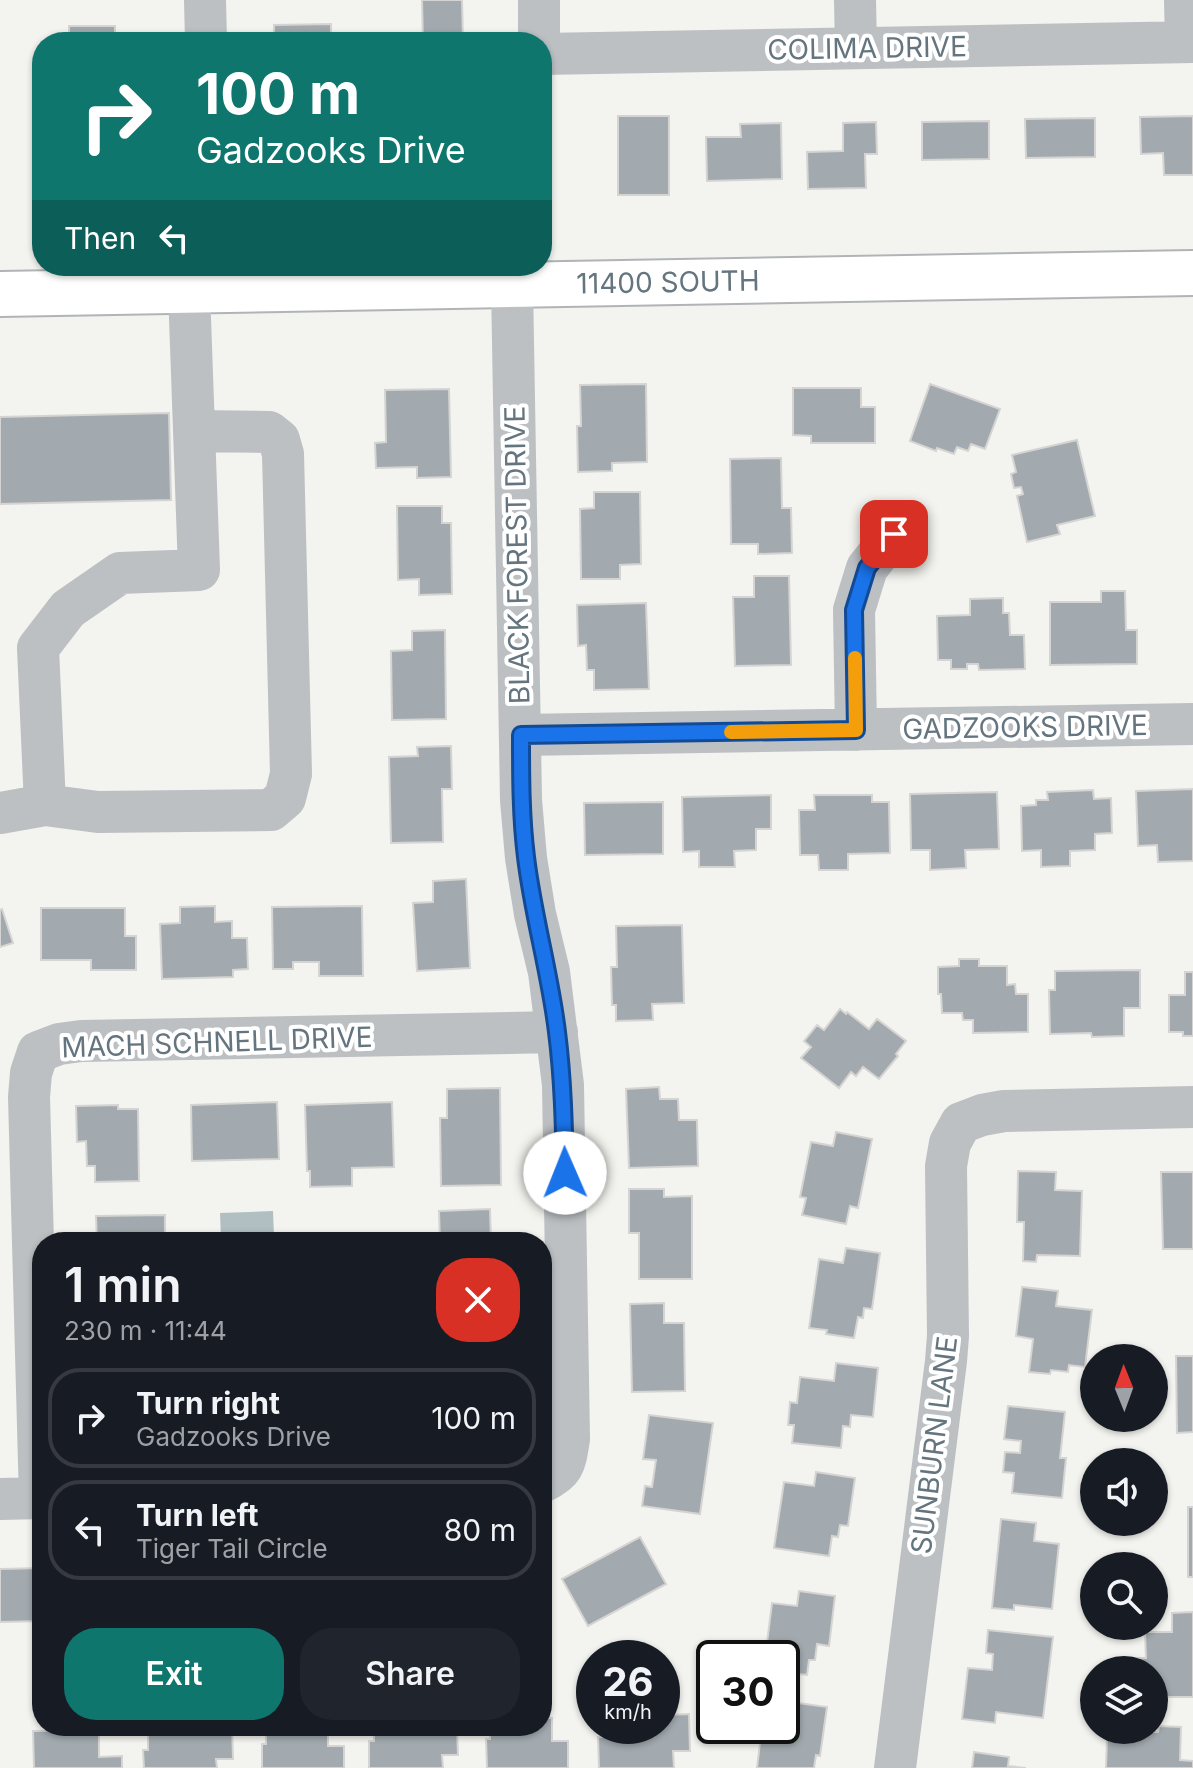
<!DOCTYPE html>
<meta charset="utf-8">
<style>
body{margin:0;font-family:Inter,sans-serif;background:#20242c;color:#f1f3f6;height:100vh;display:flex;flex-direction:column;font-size:30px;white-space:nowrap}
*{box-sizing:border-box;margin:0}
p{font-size:26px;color:#9ea1a6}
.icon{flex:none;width:44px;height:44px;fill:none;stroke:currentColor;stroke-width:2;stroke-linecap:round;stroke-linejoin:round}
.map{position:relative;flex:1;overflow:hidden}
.sheet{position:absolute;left:32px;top:1232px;width:520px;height:504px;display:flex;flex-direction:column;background:#171b24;border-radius:32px;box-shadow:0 2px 6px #0004}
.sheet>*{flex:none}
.top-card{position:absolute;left:32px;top:32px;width:520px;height:244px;border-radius:32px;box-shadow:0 2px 6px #0004;background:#0f766e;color:#fff;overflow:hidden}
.needle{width:52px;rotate:359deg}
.tools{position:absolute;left:1080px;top:1344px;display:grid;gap:16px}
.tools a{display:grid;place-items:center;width:88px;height:88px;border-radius:50%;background:#171b24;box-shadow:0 2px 6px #0004;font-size:40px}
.speed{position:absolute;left:576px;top:1640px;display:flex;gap:16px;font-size:40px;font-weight:700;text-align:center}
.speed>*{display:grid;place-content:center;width:104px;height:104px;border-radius:50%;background:#171b24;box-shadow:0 2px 6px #0004;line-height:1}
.speed small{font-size:20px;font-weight:400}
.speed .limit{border:4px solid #111;border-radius:12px;background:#fff;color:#111}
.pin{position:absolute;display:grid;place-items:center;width:68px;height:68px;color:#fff;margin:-34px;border-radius:16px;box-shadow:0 4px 12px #0006}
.me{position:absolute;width:88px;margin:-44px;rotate:359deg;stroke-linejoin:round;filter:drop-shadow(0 0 6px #0008)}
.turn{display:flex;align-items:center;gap:28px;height:168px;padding:0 32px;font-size:36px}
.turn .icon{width:104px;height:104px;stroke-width:2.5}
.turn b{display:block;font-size:56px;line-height:68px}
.then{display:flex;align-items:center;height:76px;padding:0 32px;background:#0003;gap:16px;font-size:30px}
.round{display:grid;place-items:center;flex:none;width:84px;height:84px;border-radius:32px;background:#20242c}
.summary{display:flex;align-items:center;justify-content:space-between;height:136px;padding:0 32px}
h1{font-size:48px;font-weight:600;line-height:60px}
.action{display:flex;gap:16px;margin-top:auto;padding:16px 32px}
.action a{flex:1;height:92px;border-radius:32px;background:#0f766e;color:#fff;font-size:32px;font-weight:600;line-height:92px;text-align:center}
.action a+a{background:#20242c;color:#f1f3f6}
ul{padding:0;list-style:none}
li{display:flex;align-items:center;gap:24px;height:100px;margin:0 16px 12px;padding:0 16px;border:4px solid #363941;border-radius:32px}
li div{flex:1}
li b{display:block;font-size:30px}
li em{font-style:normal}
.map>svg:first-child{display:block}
.water{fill:#b2bfc2}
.building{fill:#a2aaaf;stroke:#d5d4d2;stroke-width:2}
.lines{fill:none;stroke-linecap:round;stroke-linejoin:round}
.major-casing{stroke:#b0b4b7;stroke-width:48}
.minor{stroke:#bcc0c3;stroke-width:42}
.major{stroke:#fff;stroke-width:44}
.route-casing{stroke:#114b97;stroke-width:20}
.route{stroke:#1a73e8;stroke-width:14}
.slow{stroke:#f59e0b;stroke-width:14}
.labels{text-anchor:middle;stroke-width:8;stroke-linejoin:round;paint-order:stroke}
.street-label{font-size:28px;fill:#64757f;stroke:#fff}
</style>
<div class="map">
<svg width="1193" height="1768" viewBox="0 0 1193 1768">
<rect width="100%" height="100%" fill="#f3f3ef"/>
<path class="water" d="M273 1211 274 1237 221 1239 220 1213Z"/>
<path class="building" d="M422 0H462L463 42H423Z
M331 24V42H274V25Z
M69 26H115V42H69Z
M618 116H669V195H618Z
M1193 116V175H1164L1163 153 1141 154 1140 117Z
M1095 118V157L1026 158 1025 119Z
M989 121V159L922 160V122Z
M876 122 877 154H865L866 188 808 189 807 152 843 151V123Z
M781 123 782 179 707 181 706 137H741L740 124Z
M646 384 647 462 612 463V471L578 472 577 426H581L580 385Z
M930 384 1000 409 985 449 971 444 968 451 957 447 954 454 937 448 936 451 910 441Z
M793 388H861V407H875V443H811V436L793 435Z
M449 389 451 477 417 478V467L376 468 375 443 386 442 385 390Z
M169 413 171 500 0 504V417Z
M1077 440 1095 516 1057 525 1060 534 1027 542 1017 496 1023 494 1021 487 1014 488 1011 474 1016 472 1012 455Z
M781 458 782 508H791L792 553 758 554V544H731L730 459Z
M594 492H640L641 564 620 565V579H581L580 509 594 508Z
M397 506H442V523H451L452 594 419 595V579L398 580Z
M754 576H789L791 665 735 666 733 597H754Z
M1101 591H1125L1126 630H1137V664L1050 665V602H1101Z
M1003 598V613H1009L1010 635H1024L1025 669 979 670 978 664H967V669H951V660H938L937 616 970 615V599Z
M646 603 649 689 594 690V670H587L586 645 578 646 577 605Z
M445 630 446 719 392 720 391 651 412 650V631Z
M451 746 452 789H442L443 842 391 843 389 757 418 756 417 747Z
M1193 789V861L1158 862 1157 845 1138 846 1136 791Z
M1093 790 1094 799 1111 798 1112 833 1095 834V850L1070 851V866L1041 867V850L1022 851 1021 806 1036 805V800H1048L1047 792Z
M997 792 999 849 965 850 966 868 930 870V850H911L910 794Z
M771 795V829H756V850L734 851 735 867H699V851L683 852 682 797Z
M814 795H872V802H889L890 853 848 854V870H819L818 855H800L799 810H815Z
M663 802V854L585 855 584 803Z
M466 879 470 968 417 971 413 903 433 902V881Z
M215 906V922L232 921V938H247L248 969 233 970V977L162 979 160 924 180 923V907Z
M362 906 363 976H319V962H293V969H273L272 907Z
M41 908H125V936H136V970H91V960H41Z
M2 909 13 943 0 947V910Z
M682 925 684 1003 652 1004 653 1020 616 1021V1005H612L611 967H617L616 926Z
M959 959H979V966H1007V985L1015 984 1016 994H1028V1032L973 1033V1020H963L962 1013H942L941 994H938V967L959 966Z
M1140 970V1008H1124V1036L1092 1037 1091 1033 1050 1034 1049 990H1055V971Z
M1185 972H1193V1036H1183V1032H1169V995H1185Z
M840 1009 846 1014 847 1012 869 1029 877 1019 906 1041 896 1054 898 1056 879 1079 863 1067 856 1076 851 1072 839 1088 801 1058 811 1047 804 1041 817 1025 824 1030Z
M659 1087 660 1099H678L679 1120H697L698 1166 629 1168 626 1089Z
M500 1088 501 1185 441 1186 440 1118H447V1089Z
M277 1102 279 1159 192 1161 191 1105Z
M392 1102 394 1167 352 1168V1186L310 1187V1171H307L305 1105Z
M118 1105V1109H138L139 1181 95 1182V1166H87L86 1141 77 1142 76 1106Z
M836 1132 872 1139 858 1208 850 1206 846 1224 802 1215 806 1198 800 1197 811 1142 833 1146Z
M1018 1171 1056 1172 1055 1190 1082 1191 1080 1256 1037 1255 1036 1262 1023 1261 1024 1222H1017Z
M1161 1172H1193V1249H1163Z
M629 1189H664V1197L692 1196V1279H639V1233H629Z
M490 1209 491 1242H440L439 1211Z
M165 1215V1242H97L96 1216Z
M846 1248 880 1253 872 1309 864 1308 863 1318 858 1317 854 1338 826 1334 827 1330 809 1328 819 1259 843 1263Z
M1022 1287 1058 1291 1056 1306 1092 1310 1085 1367 1069 1365 1068 1372 1051 1370 1050 1374 1029 1372 1033 1339 1016 1336Z
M664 1303V1323H684L685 1391 632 1392 630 1304Z
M1176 1356H1193V1432L1177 1433Z
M836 1363 878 1368 873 1417 851 1415 850 1427 843 1426 841 1448 792 1443 794 1425H788L790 1402 797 1403 800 1377 834 1381Z
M1008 1406 1065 1412 1060 1458H1066L1062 1498 1012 1493 1014 1473 1003 1472 1005 1452 1020 1453 1021 1441 1004 1439Z
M649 1415 713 1423 700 1514 642 1506 645 1486 652 1487 656 1460 643 1459Z
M816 1472 855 1478 848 1526 840 1525 838 1537 832 1536 829 1556 774 1548 784 1482 814 1486Z
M1188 1507H1193V1577H1188Z
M1001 1519 1036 1523 1034 1541 1059 1544 1052 1609 1014 1605V1610L992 1608Z
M640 1537 666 1584 588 1626 562 1579Z
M42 1568V1621L0 1622V1569Z
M799 1591 835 1596 829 1646 817 1644 815 1660H809L807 1675 783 1672 782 1658H768V1652L766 1651 772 1603 797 1606Z
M1193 1612V1697H1154V1670H1128V1658H1146L1145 1632H1172V1613Z
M988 1630 1053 1637 1043 1718 996 1712 995 1723 962 1719 968 1668 992 1670 993 1654 986 1653Z
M791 1702 827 1707 820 1756 816 1755 814 1768H757L762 1726 788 1725Z
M662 1712H666L667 1715 689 1714 690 1751H673L674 1768H599L598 1737H604L603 1726H662Z
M542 1718H552V1741H568V1768H487L486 1739H490V1726H542Z
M148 1726H232L233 1759H216L217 1768H144L143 1750H148Z
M279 1726H328V1746H344V1768H262V1744H266V1728Z
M374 1726H457L458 1755H442L443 1768H369V1741H374Z
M1159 1726 1181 1727 1180 1760 1193 1761V1768H1106L1107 1737 1143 1738V1732H1158Z
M99 1730V1757L122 1756V1768H34L33 1731Z
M974 1752 1009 1757 1008 1766 1026 1768H972Z"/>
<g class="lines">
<g class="major-casing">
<path id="major" d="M0 294 1193 273"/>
</g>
<path class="minor" d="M205 0 206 42
M539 0V42
M855 0 856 48
M1185 0 1186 42
M542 54 1193 42
M512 285 521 800 526 858 535 914 549 972 563 1085 569 1439C565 1464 565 1471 542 1482
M856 730 854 610 867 568 894 534
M521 735 1193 724
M45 805 98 812 271 810 285 798 291 774 283 454 279 440 269 432 194 431
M0 813 45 805 38 648 68 609 120 573 199 570 189 290
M0 1499 42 1498
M40 1499 29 1097 31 1073 38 1052 59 1044 81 1041 557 1032
M895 1768 946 1361 948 1336 946 1166 950 1143 961 1123 982 1115 1004 1111 1193 1107"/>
<use href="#major" class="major"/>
</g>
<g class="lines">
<g class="route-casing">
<path id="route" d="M565 1173C564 1126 563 1079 557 1032 550 973 533 916 526 857 521 817 521 776 521 735L856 730 854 610 867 568 894 534"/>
</g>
<use href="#route" class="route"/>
<path class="slow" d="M731 732 856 730 855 658"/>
</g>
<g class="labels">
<g class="street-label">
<text transform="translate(867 48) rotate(-1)" y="10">COLIMA DRIVE</text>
<text transform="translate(668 282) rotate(-1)" y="10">11400 SOUTH</text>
<text transform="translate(517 555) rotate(-91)" y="10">BLACK FOREST DRIVE</text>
<text transform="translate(1025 727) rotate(-1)" y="10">GADZOOKS DRIVE</text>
<text transform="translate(217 1042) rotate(-2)" y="10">MACH SCHNELL DRIVE</text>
<text transform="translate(934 1445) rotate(-83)" y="10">SUNBURN LANE</text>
</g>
</g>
</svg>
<div class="tools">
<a><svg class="needle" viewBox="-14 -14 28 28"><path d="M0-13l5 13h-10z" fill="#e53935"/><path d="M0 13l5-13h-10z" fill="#9ea1a6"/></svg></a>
<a><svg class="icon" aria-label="sound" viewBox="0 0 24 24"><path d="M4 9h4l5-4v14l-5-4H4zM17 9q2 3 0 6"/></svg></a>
<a><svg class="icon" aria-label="search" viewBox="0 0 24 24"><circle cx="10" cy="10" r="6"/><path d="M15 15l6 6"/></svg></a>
<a><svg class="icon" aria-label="layers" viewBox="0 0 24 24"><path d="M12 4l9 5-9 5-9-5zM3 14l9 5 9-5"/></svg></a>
</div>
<div class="speed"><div>26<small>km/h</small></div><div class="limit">30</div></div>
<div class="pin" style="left:894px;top:534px;background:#d93025"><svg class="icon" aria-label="arrive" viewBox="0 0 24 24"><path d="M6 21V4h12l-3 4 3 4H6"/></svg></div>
<svg class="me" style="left:565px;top:1173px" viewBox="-20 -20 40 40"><circle r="19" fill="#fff"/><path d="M0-13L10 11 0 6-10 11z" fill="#1a73e8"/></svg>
<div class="top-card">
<div class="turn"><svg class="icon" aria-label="right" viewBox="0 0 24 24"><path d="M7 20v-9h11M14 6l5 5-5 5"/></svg><div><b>100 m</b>Gadzooks Drive</div></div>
<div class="then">Then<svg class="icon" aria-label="left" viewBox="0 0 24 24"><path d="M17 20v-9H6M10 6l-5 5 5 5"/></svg></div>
</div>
<section class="sheet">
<div class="summary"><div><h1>1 min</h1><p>230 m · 11:44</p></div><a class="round" style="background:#d93025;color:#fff"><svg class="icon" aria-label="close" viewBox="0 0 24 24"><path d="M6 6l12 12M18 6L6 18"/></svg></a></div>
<ul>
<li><svg class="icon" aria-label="right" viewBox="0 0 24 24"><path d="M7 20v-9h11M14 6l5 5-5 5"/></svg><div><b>Turn right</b><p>Gadzooks Drive</p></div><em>100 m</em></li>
<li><svg class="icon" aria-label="left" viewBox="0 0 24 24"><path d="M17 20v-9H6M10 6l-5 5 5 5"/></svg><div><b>Turn left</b><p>Tiger Tail Circle</p></div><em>80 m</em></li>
</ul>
<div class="action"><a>Exit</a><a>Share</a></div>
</section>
</div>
